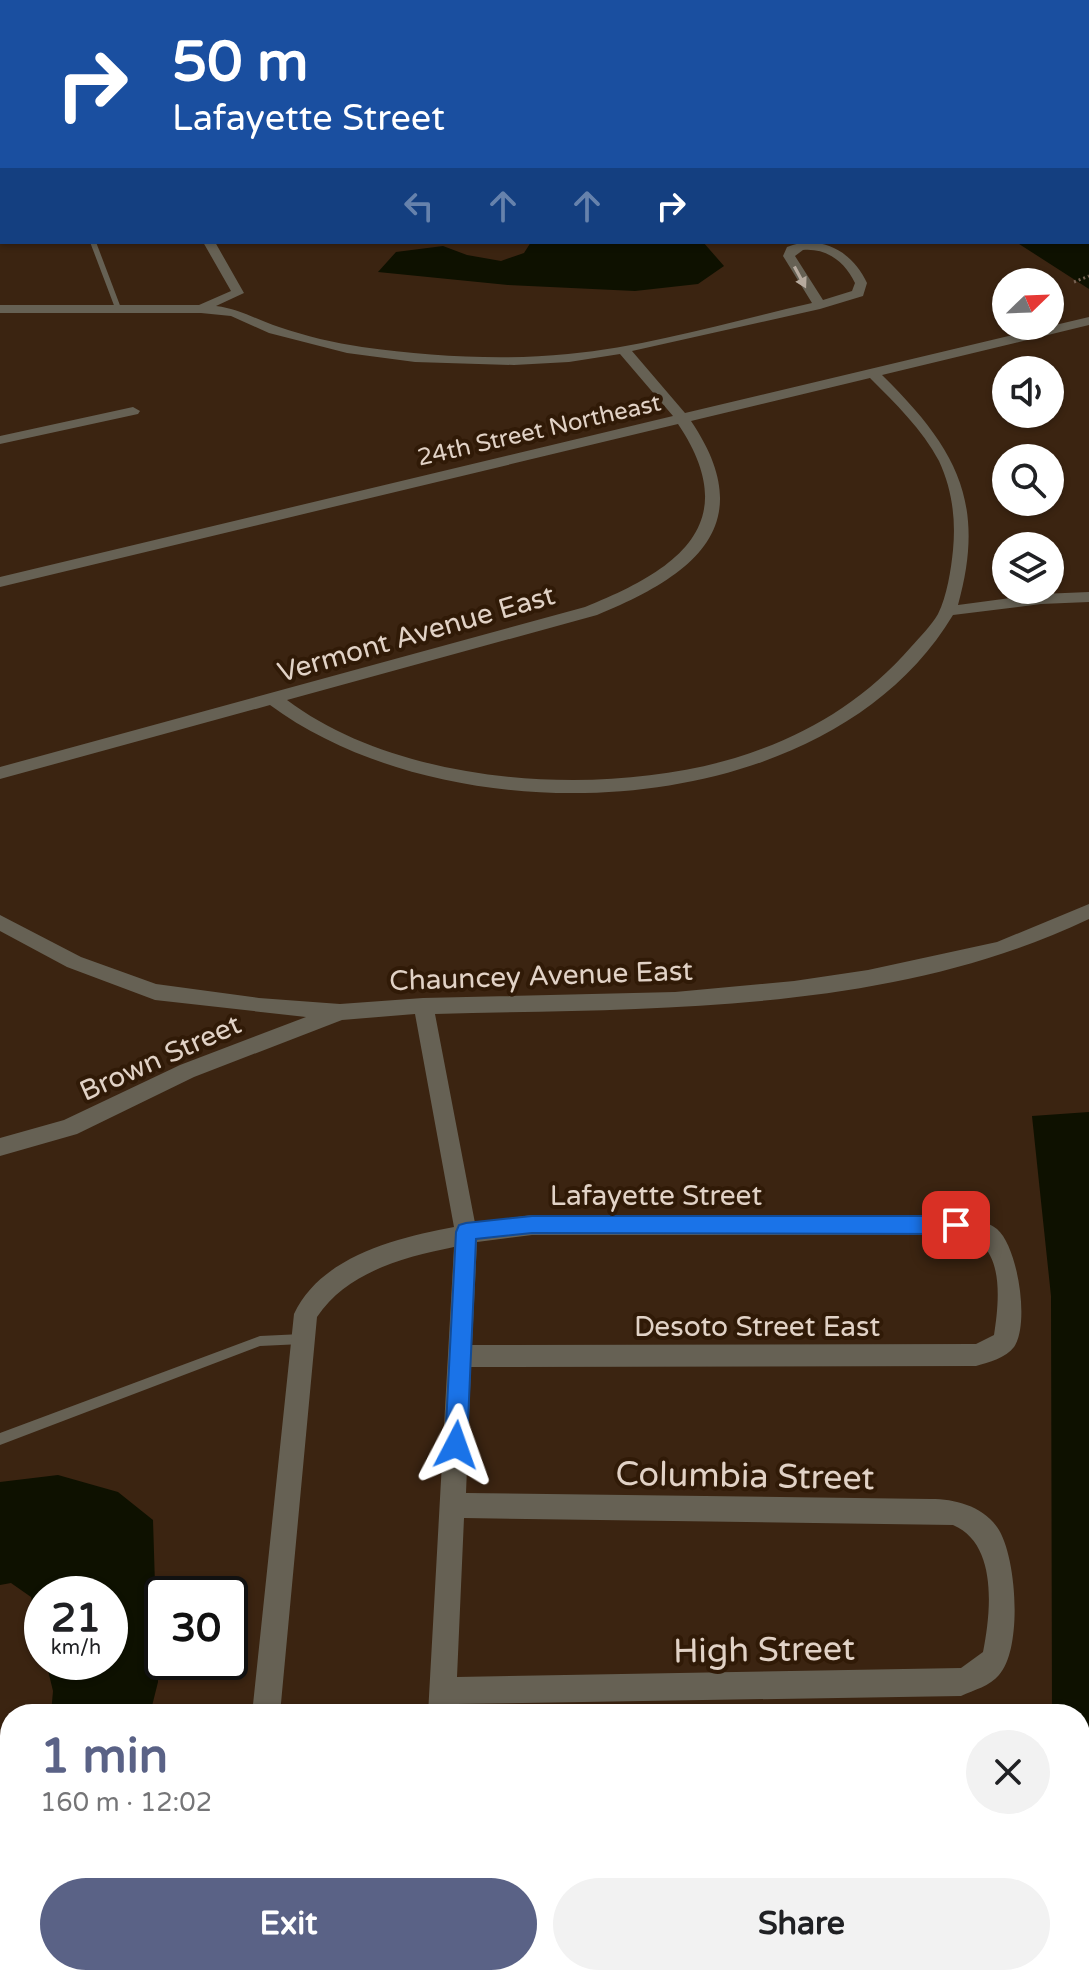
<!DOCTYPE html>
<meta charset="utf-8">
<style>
body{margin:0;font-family:"Varela Round",sans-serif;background:#f2f2f2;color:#202124;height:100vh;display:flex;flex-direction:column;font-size:30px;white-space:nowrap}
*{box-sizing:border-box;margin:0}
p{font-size:26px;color:#757577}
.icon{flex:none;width:44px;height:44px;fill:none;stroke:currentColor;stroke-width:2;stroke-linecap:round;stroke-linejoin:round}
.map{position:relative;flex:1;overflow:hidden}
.sheet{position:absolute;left:0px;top:1704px;width:1090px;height:282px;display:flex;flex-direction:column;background:#fff;border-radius:32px 32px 0 0;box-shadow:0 2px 6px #0004}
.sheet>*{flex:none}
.hud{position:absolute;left:0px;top:0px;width:1090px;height:244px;box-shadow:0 2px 6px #0004;background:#1a4fa0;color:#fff;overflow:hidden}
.needle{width:52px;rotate:67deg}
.tools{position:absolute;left:992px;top:268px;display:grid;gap:16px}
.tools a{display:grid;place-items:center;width:72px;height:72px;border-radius:50%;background:#fff;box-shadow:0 2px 6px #0004;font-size:40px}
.speed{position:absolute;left:24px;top:1576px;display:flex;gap:16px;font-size:40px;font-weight:700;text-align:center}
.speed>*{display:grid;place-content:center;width:104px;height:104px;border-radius:50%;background:#fff;box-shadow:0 2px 6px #0004;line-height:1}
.speed small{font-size:20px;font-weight:400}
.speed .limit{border:4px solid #111;border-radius:12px;background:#fff;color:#111}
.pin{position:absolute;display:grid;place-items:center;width:68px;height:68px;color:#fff;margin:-34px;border-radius:16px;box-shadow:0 4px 12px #0006}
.me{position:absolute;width:88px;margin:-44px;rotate:4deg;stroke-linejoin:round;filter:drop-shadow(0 0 6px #0008)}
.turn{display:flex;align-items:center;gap:28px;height:168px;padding:0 40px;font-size:36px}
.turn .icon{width:104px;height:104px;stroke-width:2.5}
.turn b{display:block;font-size:56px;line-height:68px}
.lanes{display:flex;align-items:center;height:76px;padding:0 40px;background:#0003;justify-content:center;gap:40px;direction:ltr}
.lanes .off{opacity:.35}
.round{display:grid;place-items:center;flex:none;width:84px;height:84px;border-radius:42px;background:#f2f2f2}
.head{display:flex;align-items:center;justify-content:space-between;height:136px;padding:0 40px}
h1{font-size:48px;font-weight:700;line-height:60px;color:#5a6286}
.primary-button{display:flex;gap:16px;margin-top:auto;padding:16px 40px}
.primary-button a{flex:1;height:92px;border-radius:48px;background:#5a6286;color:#fff;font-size:32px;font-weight:700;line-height:92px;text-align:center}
.primary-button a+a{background:#f2f2f2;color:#202124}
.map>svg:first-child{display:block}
.water{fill:#0e1100}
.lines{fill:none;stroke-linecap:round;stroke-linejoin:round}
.path-far1{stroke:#776353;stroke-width:3;stroke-dasharray:2 3;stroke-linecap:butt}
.path{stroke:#776353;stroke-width:7;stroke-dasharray:5 8;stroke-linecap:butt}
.lane{fill:#666154;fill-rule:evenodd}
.street{fill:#666154;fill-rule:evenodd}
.oneway{fill:#b6aa9e}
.route{fill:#1a73e8;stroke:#114b97;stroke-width:2}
.labels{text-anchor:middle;stroke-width:8;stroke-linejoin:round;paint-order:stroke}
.far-street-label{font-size:24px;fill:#e1d2c6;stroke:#301a07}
.street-label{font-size:28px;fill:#e1d2c6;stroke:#301a07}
.near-street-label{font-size:34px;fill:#e1d2c6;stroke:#301a07}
</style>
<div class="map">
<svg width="1089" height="1985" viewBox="0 0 1089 1985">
<rect width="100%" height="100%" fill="#3b2411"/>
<path class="water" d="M154 0H1089V289L1016 242H1088V2Z
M531 242H703L724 266 698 284 635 291 508 285 378 272 396 252 443 246 467 255 501 261 524 253Z
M1089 1112V1985H1052V1976H1080V1714H1052L1051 1296 1032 1116Z
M58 1475 118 1492 153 1520 158 1682 150 1714H51L53 1691 46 1662H110V1594H42V1644L31 1597 11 1583 0 1585V1482Z
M10 1840V1976H79L77 1985H0V1862Z"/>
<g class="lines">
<path class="path-far1" d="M1074 282 1089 276"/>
<path class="path" d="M1023 1976 1083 1985"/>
<path class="lane" d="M90 242H96L121 308 120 309 115 308Z
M302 1334 306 1335 308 1339 306 1343 302 1344 260 1346 0 1445V1433L260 1336Z"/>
<path class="street" d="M119 0H130L131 2H120Z
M0 81H2V87H0Z
M0 183H2V191H0Z
M203 242H215L244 293 216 306C240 309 257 320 279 327 305 336 335 343 362 347 430 356 500 361 568 354 650 346 732 321 812 303L783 256 787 247C821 234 852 251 867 283L863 296 820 309 632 351 685 413 1089 317V325L882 375C955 447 987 501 958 605L1041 594 1089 592V602L1041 604 953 615C827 826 454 841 270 705L0 779V767L585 607C675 571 746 525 678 424L0 587V577L673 416 620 354 569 362 514 365 415 362 347 353 269 333 231 316 201 313H0V305H199L231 291ZM803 250C827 248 845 262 855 283L852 291 823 300 795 256ZM870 378C895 403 922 429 939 461 952 489 956 519 953 550 951 570 947 596 938 614 931 626 920 637 911 647 863 702 804 737 735 758 601 798 401 786 287 700L597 615C692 576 762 526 691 421Z
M133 407 140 411 138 414 0 444V436Z
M1089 904V919C887 1015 653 1008 435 1014L475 1223 532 1215H956C969 1218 986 1220 997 1229 1018 1247 1030 1324 1014 1347 1006 1358 989 1362 976 1366L471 1367 466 1493 931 1499C955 1499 982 1506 997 1527 1017 1555 1023 1649 999 1675 990 1686 974 1690 961 1696L456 1704V1714H428L454 1247C404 1257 347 1272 317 1317L280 1714H252L294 1314C321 1256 397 1238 454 1227L415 1014 342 1020 194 1077 77 1134 0 1156V1138L64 1120 180 1065 306 1017 155 1000 67 967 0 931V915L81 957 156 984 259 998 340 1004 423 998 675 992 794 981 868 970 997 942ZM532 1235H956C964 1237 974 1237 980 1243 1004 1262 998 1309 994 1335L976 1344 472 1345 477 1242ZM464 1518 953 1525C998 1544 991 1612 983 1652L961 1668 457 1677Z
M255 1976H285L283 1985H253Z
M461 1976H491L493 1985H463Z
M923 1976H953L954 1985H924Z"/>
</g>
<defs><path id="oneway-solid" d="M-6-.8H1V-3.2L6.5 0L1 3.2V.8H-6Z" transform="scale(2)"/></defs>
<use class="oneway" href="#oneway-solid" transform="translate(800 277) rotate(62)"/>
<path class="route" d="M532 1216H956L963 1219 966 1225 963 1231 956 1234 532 1233 476 1239 467 1445 464 1453 456 1456 448 1453 445 1445 456 1232 459 1225 466 1223Z"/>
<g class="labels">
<g class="far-street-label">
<text transform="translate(539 430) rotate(-13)" y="8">24th Street Northeast</text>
</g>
<g class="street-label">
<text transform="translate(416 633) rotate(-16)" y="10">Vermont Avenue East</text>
<text transform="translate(541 975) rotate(-2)" y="10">Chauncey Avenue East</text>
<text transform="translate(160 1057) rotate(-24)" y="10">Brown Street</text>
<text x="656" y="1205">Lafayette Street</text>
<text x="757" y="1336">Desoto Street East</text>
</g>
<g class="near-street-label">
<text transform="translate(745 1475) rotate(1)" y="12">Columbia Street</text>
<text transform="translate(764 1649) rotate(-1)" y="12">High Street</text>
</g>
</g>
</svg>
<div class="tools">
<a><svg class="needle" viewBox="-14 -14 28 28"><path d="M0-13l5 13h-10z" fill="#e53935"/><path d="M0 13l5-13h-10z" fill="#757577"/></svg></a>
<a><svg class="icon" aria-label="sound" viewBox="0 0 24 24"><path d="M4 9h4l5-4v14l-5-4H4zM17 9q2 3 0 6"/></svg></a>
<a><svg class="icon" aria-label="search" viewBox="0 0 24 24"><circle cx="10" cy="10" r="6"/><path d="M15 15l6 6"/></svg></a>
<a><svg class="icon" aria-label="layers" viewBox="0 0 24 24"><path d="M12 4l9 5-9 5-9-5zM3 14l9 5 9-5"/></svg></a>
</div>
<div class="speed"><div>21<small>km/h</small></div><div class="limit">30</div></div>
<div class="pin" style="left:956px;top:1225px;background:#d93025"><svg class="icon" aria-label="arrive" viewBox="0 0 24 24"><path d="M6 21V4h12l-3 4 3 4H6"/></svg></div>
<svg class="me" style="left:456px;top:1445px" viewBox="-20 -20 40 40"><path d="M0-17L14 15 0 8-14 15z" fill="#1a73e8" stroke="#fff" stroke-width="4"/></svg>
<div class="hud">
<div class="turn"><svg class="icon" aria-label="right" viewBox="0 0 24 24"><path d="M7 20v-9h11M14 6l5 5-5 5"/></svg><div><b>50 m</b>Lafayette Street</div></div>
<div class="lanes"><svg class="icon off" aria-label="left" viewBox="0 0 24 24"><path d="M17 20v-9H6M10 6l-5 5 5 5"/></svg><svg class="icon off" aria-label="ahead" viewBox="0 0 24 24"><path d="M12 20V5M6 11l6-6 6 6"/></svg><svg class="icon off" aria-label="ahead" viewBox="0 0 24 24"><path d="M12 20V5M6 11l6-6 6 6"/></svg><svg class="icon" aria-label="right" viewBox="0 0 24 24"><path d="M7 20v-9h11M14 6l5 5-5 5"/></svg></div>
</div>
<section class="sheet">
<div class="head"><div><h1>1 min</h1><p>160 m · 12:02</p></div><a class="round"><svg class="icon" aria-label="close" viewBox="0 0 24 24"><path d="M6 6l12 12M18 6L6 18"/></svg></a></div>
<div class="primary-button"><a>Exit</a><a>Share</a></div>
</section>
</div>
